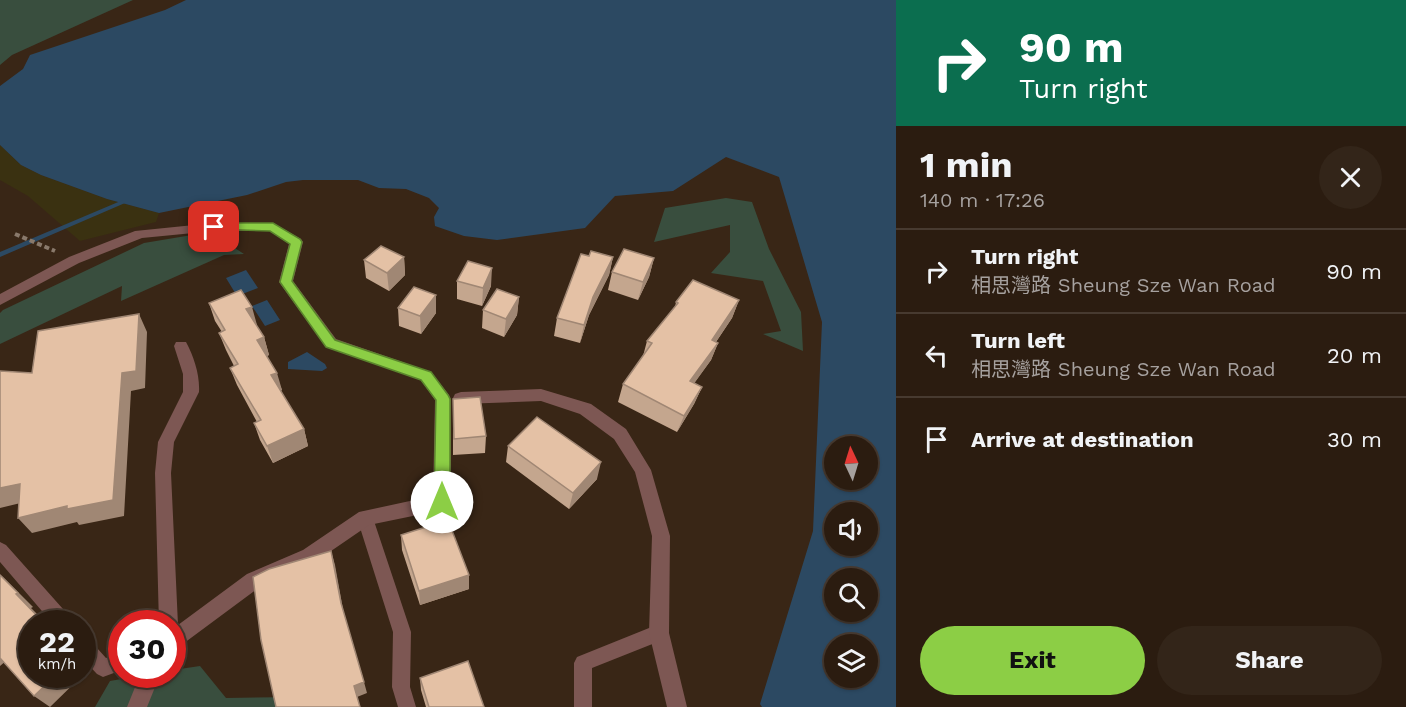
<!DOCTYPE html>
<meta charset="utf-8">
<style>
body{margin:0;font-family:"Work Sans","Noto Sans TC",sans-serif;background:#332519;color:#f1f3f6;height:100vh;display:flex;flex-direction:column;font-size:22px;white-space:nowrap}
*{box-sizing:border-box;margin:0}
p{font-size:20px;color:#a6a19f}
.icon{flex:none;width:33px;height:33px;fill:none;stroke:currentColor;stroke-width:2;stroke-linecap:round;stroke-linejoin:round}
.map{position:relative;flex:1;overflow:hidden}
.details{display:flex;flex-direction:column;background:#2b1c10;width:510px}
.details>*{flex:none}
.top-card{background:#0b6e4f;color:#fff;overflow:hidden}
.needle{width:39px;rotate:356deg}
.controls{position:absolute;left:824px;top:436px;display:grid;gap:12px}
.controls a{display:grid;place-items:center;width:54px;height:54px;border-radius:50%;background:#2b1c10;box-shadow:0 2px 4px #0004,0 0 0 2px #473a30;font-size:30px}
.speed{position:absolute;left:18px;top:610px;display:flex;gap:12px;font-size:30px;font-weight:700;text-align:center}
.speed>*{display:grid;place-content:center;width:78px;height:78px;border-radius:50%;background:#2b1c10;box-shadow:0 2px 4px #0004,0 0 0 2px #473a30;line-height:1}
.speed small{font-size:15px;font-weight:400}
.speed .limit{border:9px solid #d22;background:#fff;color:#111}
.pin{position:absolute;display:grid;place-items:center;width:51px;height:51px;color:#fff;margin:-26px;border-radius:12px;box-shadow:0 3px 9px #0006}
.me{position:absolute;width:66px;margin:-33px;rotate:0deg;stroke-linejoin:round;filter:drop-shadow(0 0 4px #0008)}
.turn{display:flex;align-items:center;gap:21px;height:126px;padding:0 24px;font-size:27px}
.turn .icon{width:78px;height:78px;stroke-width:2.5}
.turn b{display:block;font-size:42px;line-height:51px}
.round{display:grid;place-items:center;flex:none;width:63px;height:63px;border-radius:32px;background:#332519}
.overview{display:flex;align-items:center;justify-content:space-between;height:102px;padding:0 24px}
h1{font-size:36px;font-weight:700;line-height:45px}
.action{display:flex;gap:12px;margin-top:auto;padding:12px 24px}
.action a{flex:1;height:69px;border-radius:36px;background:#8cce45;color:#111;font-size:24px;font-weight:700;line-height:69px;text-align:center}
.action a+a{background:#332519;color:#f1f3f6}
ul{padding:0;list-style:none}
li{display:flex;align-items:center;gap:18px;height:84px;padding:0 24px;border-top:2px solid #473a30}
li div{flex:1}
li b{display:block;font-size:22px}
li em{font-style:normal}
main{display:flex;flex:1;min-height:0}
.map>svg:first-child{display:block}
.green{fill:#394e3e}
.sand{fill:#3a3111}
.water{fill:#2c4962;fill-rule:evenodd}
.lines{fill:none;stroke-linecap:round;stroke-linejoin:round}
.stream{fill:#2c4962;fill-rule:evenodd}
.path{stroke:#89796b;stroke-width:4;stroke-dasharray:5 3;stroke-linecap:butt}
.service{fill:#7d5753;fill-rule:evenodd}
.minor{fill:#7d5753;fill-rule:evenodd}
.wall{fill:#c4a68e}
.shaded-wall{fill:#a08774}
.building{fill:#e4c1a5;stroke:#a08774;stroke-width:1.5}
.route{fill:#8cce45;stroke:#5b862d;stroke-width:1.5}
</style>
<main>
<div class="map">
<svg width="896" height="707" viewBox="0 0 896 707">
<rect width="100%" height="100%" fill="#392616"/>
<path class="green" d="M0 0H133L12 55 0 65Z
M726 198 752 202 769 249 801 312 803 351 763 334 781 331 763 281 711 273 730 252V225L654 242 665 208Z
M210 232 244 254 224 255 121 301 122 286 0 344V313L3 310 144 243Z
M200 666 226 698 297 697 299 707H95L110 681 144 675H172L173 670Z"/>
<path class="sand" d="M0 145 21 165 41 175 107 199 159 213 156 222 80 241 28 196 0 180Z"/>
<path class="water" d="M186 0H896V707H762L760 704 813 531 822 322 779 177 726 157 673 191 615 196 585 228 497 240 464 236 435 226 434 217 439 208 429 198 406 189 379 188 358 180H303L286 182 247 195 159 213 107 199 41 175 21 165 0 145V86L23 69 30 55 165 10ZM834 447H867V480H834ZM834 513H867V546H834ZM834 579H867V612H834ZM834 645H867V678H834Z
M246 270 258 288 237 296 226 278Z
M267 300 280 320 265 326 252 306Z
M307 352 325 364 327 368 322 371 288 369V362Z"/>
<g class="lines">
<path class="stream" d="M123 200 125 201V203L0 257V252Z"/>
<path class="path" d="M15 234 55 251"/>
<path class="service" d="M365 511 371 513 373 518 411 632 410 687 416 707H398L392 687 393 632 357 518 359 513Z
M0 542 6 545 71 618 74 624H53L0 562Z
M659 624 665 627 668 633 665 639 592 668V707H574V663L577 657Z
M82 635 88 638 106 658 122 652V670L103 677 97 674 82 658Z"/>
<path class="minor" d="M214 223H273L301 239 303 242 293 281 336 339 431 372 449 395 451 399V502L448 508 442 510 369 525 315 562 261 586 172 652V624H159L155 473 158 442 183 392V374L174 346 176 342H186C194 357 200 375 199 392L174 442 171 473 178 625 247 574 303 550 359 512 433 496 435 400 421 380 326 347 279 282 289 244 270 231H214L142 238 79 263 0 305V294L69 257 135 231Z
M541 389 591 404 626 429 651 470 670 536 669 633 687 707H667L649 633 652 536 635 472 614 439 580 414 541 401 461 404 455 402 453 398 455 394 461 392Z
M140 675H160L147 707H127Z"/>
</g>
<path class="wall" d="M589 256 613 257 609 275 589 315 580 343 554 336 557 318Z
M404 257 405 275 389 291 366 278 364 260Z
M654 258 649 277 638 300 608 290 612 272Z
M457 281 491 286 482 306 457 299Z
M436 295V313L421 334 399 326 398 308Z
M519 297 517 315 504 337 482 328 483 310Z
M739 300 732 318 716 342 718 343 711 360 694 383 702 387 694 404 677 432 618 402 623 384 643 356 647 341 675 308 676 302Z
M209 303 257 325H256L264 337 269 355 267 356 282 390 280 391 304 429 308 446 273 463 260 440 254 423 257 422 237 385 230 368 234 366 226 350 219 333 222 332 215 321Z
M453 399 486 436 485 453 453 455Z
M508 446 597 479 569 509 506 462Z
M401 535 469 589 420 605 402 550Z
M420 678 484 707H426L421 690Z"/>
<path class="shaded-wall" d="M404 257 405 275 389 291 387 273Z
M613 257 609 275 589 315 580 343 584 325 593 297Z
M654 258 649 277 638 300 643 282Z
M492 268 491 286 482 306 483 288Z
M436 295V313L421 334 420 316Z
M519 297 517 315 504 337 506 319Z
M739 300 732 318 705 358 712 340Z
M252 307 257 325 251 327 246 309Z
M139 314 147 332 145 388 131 391 124 516 79 525 77 522 32 533 18 518 122 373Z
M264 337 269 355 262 358 257 340Z
M718 343 711 360 683 399 690 381Z
M277 373 282 390 276 393 271 375Z
M702 387 694 404 677 432 684 416Z
M304 429 308 446 273 463 267 446Z
M601 462 597 479 569 509 573 493Z
M20 484 33 500 0 508V488Z
M331 551 335 565 344 615 341 603Z
M0 574 33 607 31 608 47 624H45L16 594Z
M469 575V589L420 605 419 591Z
M0 655 7 660 0 666Z
M82 662 89 669 50 707 34 696 56 675H82Z
M364 682 367 693 357 697 354 686Z"/>
<path class="building" d="M381 246 404 257 387 273 364 260Z
M624 249 654 258 643 282 612 272Z
M591 251 613 257 593 297 584 325 557 318 581 254 589 256Z
M468 261 492 268 483 288 457 281Z
M693 280 739 300 712 340 718 343 690 381 702 387 684 416 623 384 652 343 647 341 678 303 676 302Z
M414 287 436 295 420 316 398 308Z
M497 289 519 297 506 319 483 310Z
M241 290 252 307 246 309 264 337 257 340 277 373 271 375 304 429 267 446 254 423 261 420 230 368 238 364 219 333 225 330 209 303Z
M139 314 136 371 122 373 113 500 67 509V506L18 518 20 484 0 488V371L32 373 38 331Z
M480 397 486 436 454 439 453 399Z
M537 417 601 462 573 493 508 446Z
M448 520 469 575 419 591 401 535Z
M331 551 341 603 364 682 354 686 360 707H276L261 640 253 577 269 569Z
M0 575 18 593 16 594 45 624H32V675H56L34 696 0 658Z
M468 661 484 707H429L420 678Z"/>
<path class="route" d="M214 223H273L300 239 302 242 292 281 335 340 431 372 448 395 450 399V502L448 507 442 509 436 507 434 502 436 400 421 380 326 347 280 282 290 244 270 231 210 229V224Z"/>
</svg>
<div class="controls">
<a><svg class="needle" viewBox="-14 -14 28 28"><path d="M0-13l5 13h-10z" fill="#e53935"/><path d="M0 13l5-13h-10z" fill="#a6a19f"/></svg></a>
<a><svg class="icon" aria-label="sound" viewBox="0 0 24 24"><path d="M4 9h4l5-4v14l-5-4H4zM17 9q2 3 0 6"/></svg></a>
<a><svg class="icon" aria-label="search" viewBox="0 0 24 24"><circle cx="10" cy="10" r="6"/><path d="M15 15l6 6"/></svg></a>
<a><svg class="icon" aria-label="layers" viewBox="0 0 24 24"><path d="M12 4l9 5-9 5-9-5zM3 14l9 5 9-5"/></svg></a>
</div>
<div class="speed"><div>22<small>km/h</small></div><div class="limit">30</div></div>
<div class="pin" style="left:214px;top:227px;background:#d93025"><svg class="icon" aria-label="arrive" viewBox="0 0 24 24"><path d="M6 21V4h12l-3 4 3 4H6"/></svg></div>
<svg class="me" style="left:442px;top:502px" viewBox="-20 -20 40 40"><circle r="19" fill="#fff"/><path d="M0-13L10 11 0 6-10 11z" fill="#8cce45"/></svg>
</div>
<section class="details">
<div class="top-card">
<div class="turn"><svg class="icon" aria-label="right" viewBox="0 0 24 24"><path d="M7 20v-9h11M14 6l5 5-5 5"/></svg><div><b>90 m</b>Turn right</div></div>
</div>
<div class="overview"><div><h1>1 min</h1><p>140 m · 17:26</p></div><a class="round"><svg class="icon" aria-label="close" viewBox="0 0 24 24"><path d="M6 6l12 12M18 6L6 18"/></svg></a></div>
<ul>
<li><svg class="icon" aria-label="right" viewBox="0 0 24 24"><path d="M7 20v-9h11M14 6l5 5-5 5"/></svg><div><b>Turn right</b><p>相思灣路 Sheung Sze Wan Road</p></div><em>90 m</em></li>
<li><svg class="icon" aria-label="left" viewBox="0 0 24 24"><path d="M17 20v-9H6M10 6l-5 5 5 5"/></svg><div><b>Turn left</b><p>相思灣路 Sheung Sze Wan Road</p></div><em>20 m</em></li>
<li><svg class="icon" aria-label="arrive" viewBox="0 0 24 24"><path d="M6 21V4h12l-3 4 3 4H6"/></svg><div><b>Arrive at destination</b></div><em>30 m</em></li>
</ul>
<div class="action"><a>Exit</a><a>Share</a></div>
</section>
</main>
